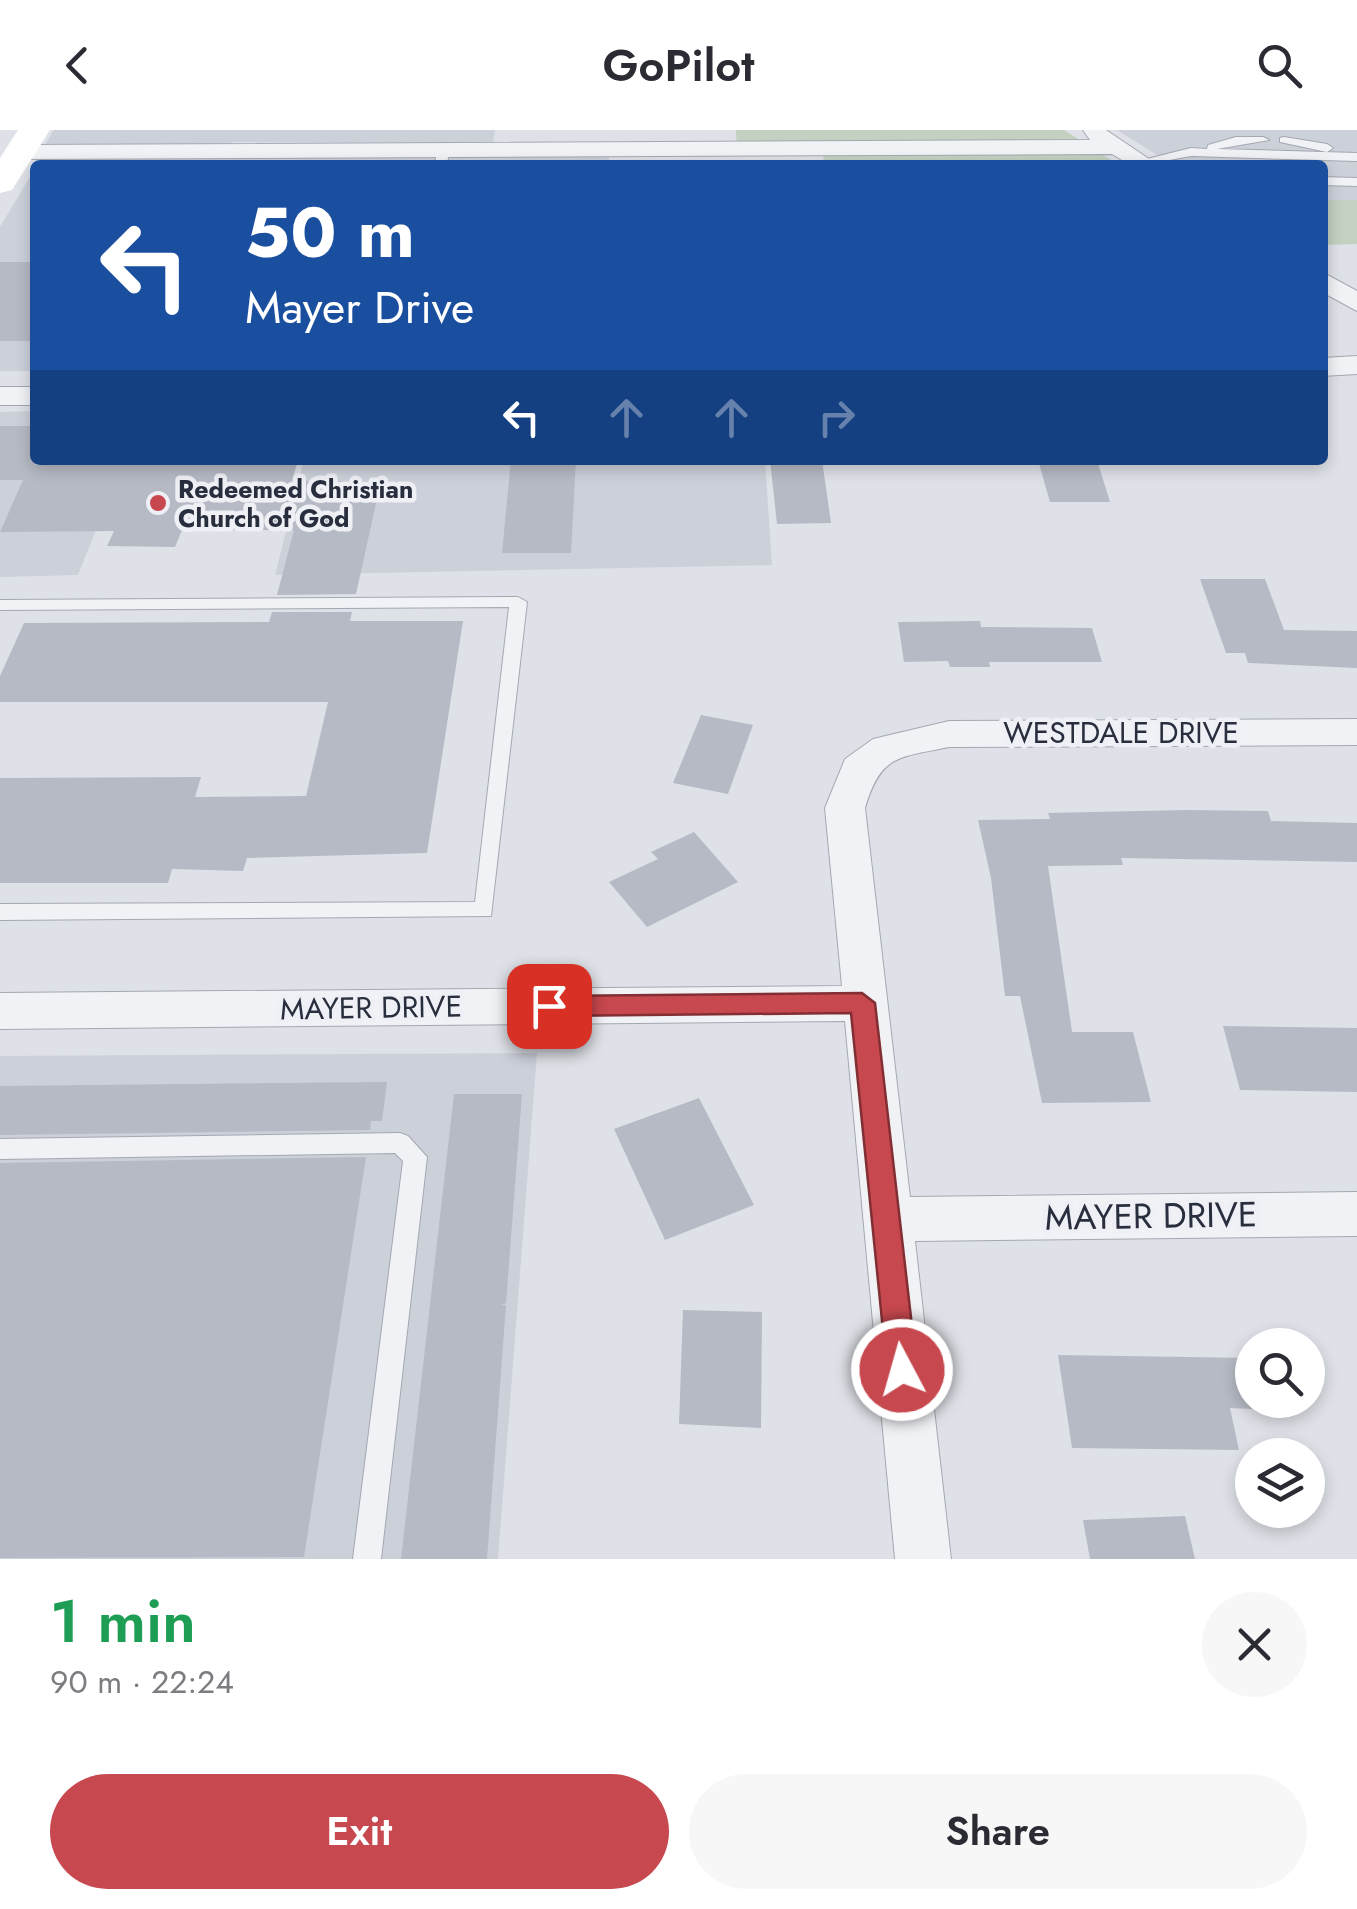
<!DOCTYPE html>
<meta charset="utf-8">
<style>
body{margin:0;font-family:Jost,sans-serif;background:#f7f7f7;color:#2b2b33;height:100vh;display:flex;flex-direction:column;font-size:38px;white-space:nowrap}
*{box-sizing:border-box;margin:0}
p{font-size:32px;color:#7c7c81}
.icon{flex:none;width:55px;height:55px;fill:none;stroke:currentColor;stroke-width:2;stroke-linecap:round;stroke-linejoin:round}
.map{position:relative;height:1429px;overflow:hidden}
.drawer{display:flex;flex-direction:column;background:#fff;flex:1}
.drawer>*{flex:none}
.top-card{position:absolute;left:30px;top:30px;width:1298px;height:305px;border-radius:10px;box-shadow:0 5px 15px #0003;background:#1a4fa0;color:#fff;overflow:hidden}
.tools{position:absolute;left:1235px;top:1198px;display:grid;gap:20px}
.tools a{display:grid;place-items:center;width:90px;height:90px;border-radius:50%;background:#fff;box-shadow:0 5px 15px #0003;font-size:50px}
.pin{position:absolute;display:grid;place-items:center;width:85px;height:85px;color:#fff;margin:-42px;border-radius:20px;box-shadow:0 5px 15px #0006}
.me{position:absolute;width:110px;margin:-55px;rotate:354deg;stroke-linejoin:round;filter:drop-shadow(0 0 8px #0008)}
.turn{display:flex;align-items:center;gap:35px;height:210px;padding:0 50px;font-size:45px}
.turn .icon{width:130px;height:130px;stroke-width:2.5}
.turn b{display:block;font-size:70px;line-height:85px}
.lanes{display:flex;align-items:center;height:95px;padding:0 50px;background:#0003;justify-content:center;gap:50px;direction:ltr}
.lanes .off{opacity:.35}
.round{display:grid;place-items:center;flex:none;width:105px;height:105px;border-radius:52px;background:#f7f7f7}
.headline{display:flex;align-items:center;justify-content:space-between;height:170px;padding:0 50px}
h1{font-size:60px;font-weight:600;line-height:75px;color:#1e9e55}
.button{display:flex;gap:20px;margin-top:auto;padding:20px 50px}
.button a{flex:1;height:115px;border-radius:60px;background:#c8484f;color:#fff;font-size:40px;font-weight:600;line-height:115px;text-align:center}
.button a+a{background:#f7f7f7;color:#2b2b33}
header{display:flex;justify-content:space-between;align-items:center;height:130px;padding:0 50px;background:#fff;font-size:45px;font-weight:600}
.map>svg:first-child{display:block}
.built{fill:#ccd0d9}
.green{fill:#c2d1c0}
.building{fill:#b6bac4}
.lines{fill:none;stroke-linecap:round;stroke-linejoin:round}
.lane-casing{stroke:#a4a8b1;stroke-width:2}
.street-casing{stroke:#a4a8b1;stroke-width:2}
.lane{fill:#f1f2f6;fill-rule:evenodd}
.street{fill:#f1f2f6;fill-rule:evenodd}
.secondary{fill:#fff;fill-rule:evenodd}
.route{fill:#c8484f;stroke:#822f33;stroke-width:2.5}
.poi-dot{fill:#c8484f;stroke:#eef0f5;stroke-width:4}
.labels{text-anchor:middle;stroke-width:9;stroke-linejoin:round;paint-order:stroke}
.far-poi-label{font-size:25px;font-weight:bold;fill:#282e3d;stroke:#eef0f5;text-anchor:start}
.street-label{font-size:30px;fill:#282e3d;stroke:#eef0f5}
.near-street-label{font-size:35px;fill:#282e3d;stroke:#eef0f5}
</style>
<header><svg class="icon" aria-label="back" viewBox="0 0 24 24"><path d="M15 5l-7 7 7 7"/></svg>GoPilot<svg class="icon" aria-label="search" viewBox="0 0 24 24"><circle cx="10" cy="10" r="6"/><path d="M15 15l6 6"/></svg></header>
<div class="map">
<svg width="1357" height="1429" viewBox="0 0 1357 1429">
<rect width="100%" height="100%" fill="#dee1e7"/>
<path class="built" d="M54 0H495L493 13 232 12 225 27H609V35H37L41 27 151 15 44 16Z
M1117 0H1357V70H1323L1322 35H1173Z
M35 38V241H0V97Z
M35 281V330H124L78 445 0 447V282Z
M304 330H765L772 435 275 445Z
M537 923 498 1429H0V926Z"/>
<path class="green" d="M736 0H1064L1119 35H825L823 26H737Z
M1323 70H1357V114L1323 115Z"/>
<path class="building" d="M0 132H35V211H0Z
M0 296H35V335L298 330 292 351H381L356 464 277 465 294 400H182L175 417 107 416 114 401 0 402 23 350H0Z
M511 330H576L571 423H502Z
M770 330H822L831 393 777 394Z
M1038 330H1097L1110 372H1050Z
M1200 449H1265L1284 500 1357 501V538L1248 533 1245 523H1226Z
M272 482H352L350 491H463L427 723 247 728 243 741 172 739 168 753H0V648L201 647 195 667 306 666 328 572H0V546L24 493 269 492Z
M980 491 981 497 1092 498 1102 532H989L990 537H950L948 531 904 532 898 492Z
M701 585 753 595 728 664 673 653Z
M1186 680 1268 681 1271 691 1357 693V732L1121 728 1123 735 1048 736 1072 902H1133L1151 972 1042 973 1020 866H1005L991 748 978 690 1050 689 1048 683Z
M694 702 738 752 647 797 609 752 658 729 651 722Z
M1223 896 1357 898V962L1240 960Z
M387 952 382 991H371L370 1000 0 1005V956Z
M454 964H522L506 1173 501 1175H506L487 1429H401Z
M699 968 754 1075 665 1110 614 999Z
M366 1027 304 1427 0 1428V1033Z
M683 1180 762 1182 761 1298 679 1294Z
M1058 1225 1252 1228V1279L1230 1278 1239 1320 1072 1318Z
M1185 1386 1195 1429H1090L1083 1390Z"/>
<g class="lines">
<g class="lane-casing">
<path id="lane" d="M1236 7H1263L1269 10 1217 19 1357 23V31L1191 26 1153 33 1147 29 1191 18 1207 19 1208 15Z
M1284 7 1327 14 1333 18 1327 22 1280 12V8Z
M443 16 449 20 447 35H435L437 20Z
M1322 47 1357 48V56L1322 55Z
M518 467 527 472 491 786 0 790V774L475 772 509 477 0 480V470Z
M400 1003 408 1006 427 1027 381 1429H353L403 1031 395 1023 0 1029V1009Z"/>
</g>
<g class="street-casing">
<path id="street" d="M1083 0H1106L1158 35H1130L1112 24 20 29 8 22 20 15 1090 10Z
M1322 142 1357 161V181L1322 162Z
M1357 226V244L1322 246V228Z
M0 257H35V275H0Z
M1357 589V615L949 617C898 628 881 624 865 678L910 1067 1357 1062V1106L915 1111 951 1429H895L845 891 0 899V863L842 856 825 678 845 629 873 609 949 591Z"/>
</g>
<use href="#lane" class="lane"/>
<use href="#street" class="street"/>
<path class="secondary" d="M18 0H50L12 60 0 63V28Z"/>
</g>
<path class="route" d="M862 863 875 873 917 1240 912 1250 902 1255 891 1250 887 1240 851 883 549 886 536 876 549 866Z"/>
<circle class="poi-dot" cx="158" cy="373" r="10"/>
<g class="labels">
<g class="far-poi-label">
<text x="178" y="368">Redeemed Christian<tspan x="178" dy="29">Church of God</tspan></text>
</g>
<g class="street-label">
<text x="1121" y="613">WESTDALE DRIVE</text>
<text transform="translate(371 878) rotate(-1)" y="10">MAYER DRIVE</text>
</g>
<g class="near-street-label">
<text transform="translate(1151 1086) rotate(-1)" y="12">MAYER DRIVE</text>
</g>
</g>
</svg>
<div class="tools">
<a><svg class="icon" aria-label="search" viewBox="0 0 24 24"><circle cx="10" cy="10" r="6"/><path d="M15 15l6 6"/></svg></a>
<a><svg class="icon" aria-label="layers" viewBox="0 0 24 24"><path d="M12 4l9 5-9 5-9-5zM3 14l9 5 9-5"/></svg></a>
</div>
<div class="pin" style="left:549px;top:876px;background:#d93025"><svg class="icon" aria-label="arrive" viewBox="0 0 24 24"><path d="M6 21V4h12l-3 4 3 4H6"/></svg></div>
<svg class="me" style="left:902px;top:1240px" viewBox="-20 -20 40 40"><circle r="17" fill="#c8484f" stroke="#fff" stroke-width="3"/><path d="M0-11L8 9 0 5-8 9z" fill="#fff"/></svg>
<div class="top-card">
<div class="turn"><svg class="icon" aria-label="left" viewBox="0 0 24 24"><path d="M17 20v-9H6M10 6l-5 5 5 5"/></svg><div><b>50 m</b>Mayer Drive</div></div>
<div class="lanes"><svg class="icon" aria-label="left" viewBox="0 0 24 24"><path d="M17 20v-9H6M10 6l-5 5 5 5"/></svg><svg class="icon off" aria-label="ahead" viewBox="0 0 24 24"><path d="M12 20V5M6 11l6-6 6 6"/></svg><svg class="icon off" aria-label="ahead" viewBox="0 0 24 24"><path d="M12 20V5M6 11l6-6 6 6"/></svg><svg class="icon off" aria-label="right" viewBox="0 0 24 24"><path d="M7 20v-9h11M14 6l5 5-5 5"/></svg></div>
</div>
</div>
<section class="drawer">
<div class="headline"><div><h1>1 min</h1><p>90 m · 22:24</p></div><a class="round"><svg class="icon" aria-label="close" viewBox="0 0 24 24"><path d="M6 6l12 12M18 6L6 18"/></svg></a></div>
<div class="button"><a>Exit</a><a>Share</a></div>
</section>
